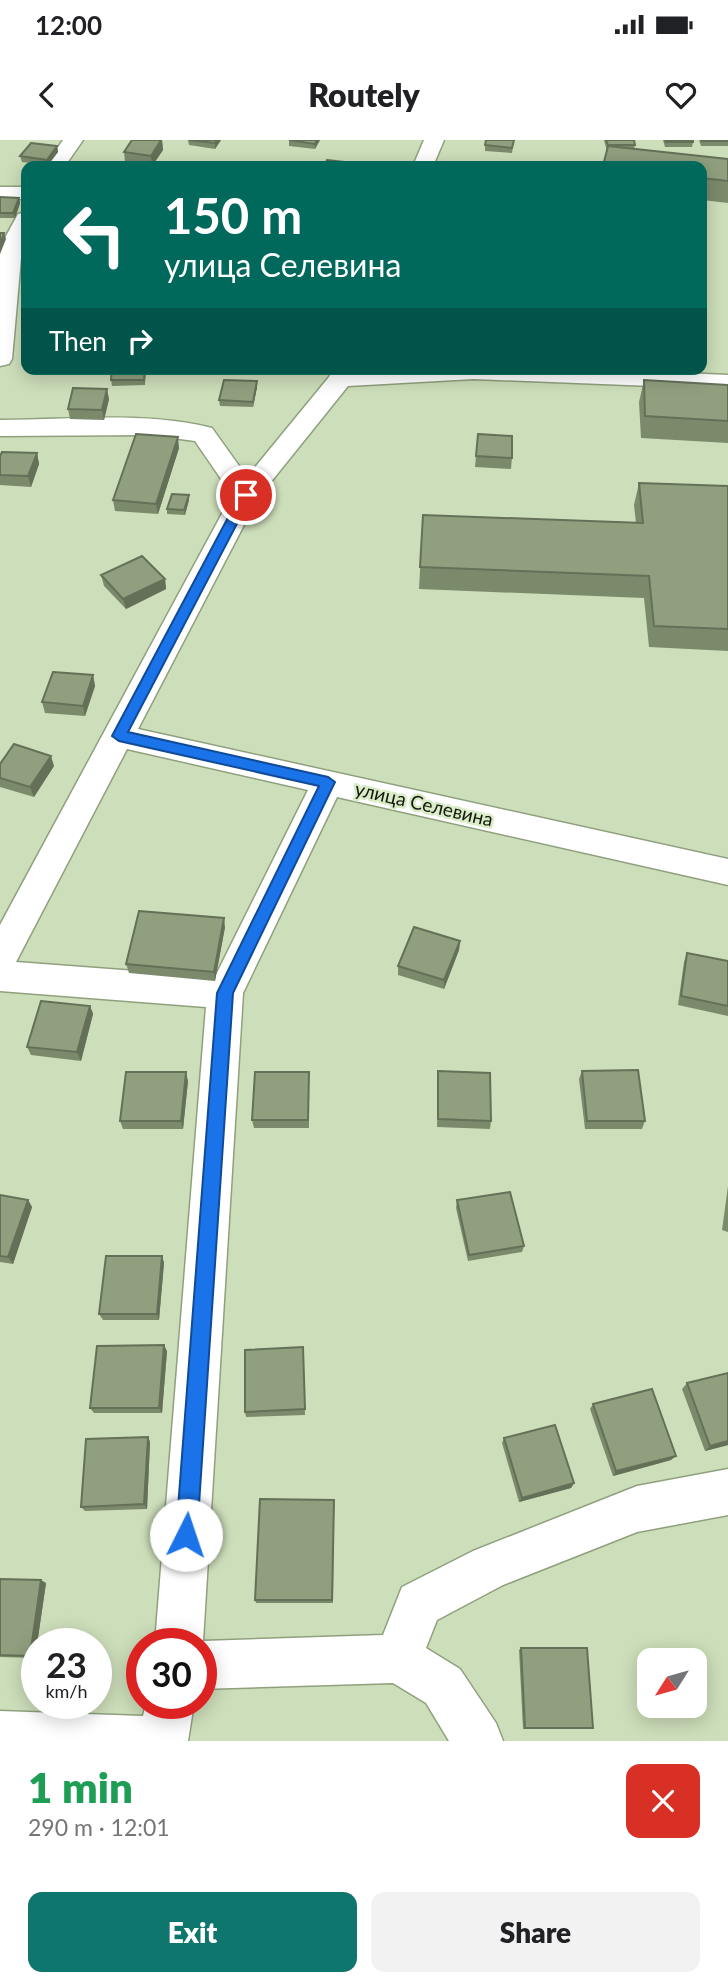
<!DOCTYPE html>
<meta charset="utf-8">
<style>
body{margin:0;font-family:Lato,sans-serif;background:#f2f2f2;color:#202124;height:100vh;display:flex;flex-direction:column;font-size:26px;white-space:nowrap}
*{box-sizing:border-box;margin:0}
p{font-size:23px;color:#757577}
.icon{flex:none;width:38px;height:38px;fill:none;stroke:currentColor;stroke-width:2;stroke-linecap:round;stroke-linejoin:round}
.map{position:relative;height:1601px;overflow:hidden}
.sheet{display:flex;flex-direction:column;background:#fff;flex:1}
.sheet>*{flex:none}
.guide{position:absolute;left:21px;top:21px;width:686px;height:214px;border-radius:14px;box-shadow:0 4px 18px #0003;background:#00695c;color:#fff;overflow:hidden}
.needle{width:46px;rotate:233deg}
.buttons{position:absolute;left:637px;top:1508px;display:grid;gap:14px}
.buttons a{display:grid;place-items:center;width:70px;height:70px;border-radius:14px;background:#fff;box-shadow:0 4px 18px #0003;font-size:35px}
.speed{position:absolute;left:21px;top:1488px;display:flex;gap:14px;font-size:35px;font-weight:700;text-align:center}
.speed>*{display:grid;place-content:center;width:91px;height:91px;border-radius:50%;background:#fff;box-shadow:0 4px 18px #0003;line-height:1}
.speed small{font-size:18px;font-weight:400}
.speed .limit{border:10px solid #d22;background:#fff;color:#111}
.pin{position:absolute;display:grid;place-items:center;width:60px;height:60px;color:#fff;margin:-30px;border:4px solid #fff;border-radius:50%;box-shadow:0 2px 7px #0007}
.me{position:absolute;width:77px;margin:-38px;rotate:4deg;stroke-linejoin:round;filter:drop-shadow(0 0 5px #0008)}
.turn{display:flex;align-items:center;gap:24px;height:147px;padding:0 28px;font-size:32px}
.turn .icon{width:91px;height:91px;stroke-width:2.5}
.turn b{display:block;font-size:49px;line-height:60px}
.then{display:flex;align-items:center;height:66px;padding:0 28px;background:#0003;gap:14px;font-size:26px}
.round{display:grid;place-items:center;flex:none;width:74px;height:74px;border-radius:14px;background:#f2f2f2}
.overview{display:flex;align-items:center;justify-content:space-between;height:119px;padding:0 28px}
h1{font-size:42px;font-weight:800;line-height:52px;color:#1e9e55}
.cta{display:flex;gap:14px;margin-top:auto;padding:14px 28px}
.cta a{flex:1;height:80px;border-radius:14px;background:#0f766e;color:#fff;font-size:28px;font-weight:800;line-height:80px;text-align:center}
.cta a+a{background:#f2f2f2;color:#202124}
.status{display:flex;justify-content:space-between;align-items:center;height:49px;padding:0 35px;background:#fff;direction:ltr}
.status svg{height:19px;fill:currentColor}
header{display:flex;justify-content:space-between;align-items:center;height:91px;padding:0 28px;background:#fff;font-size:32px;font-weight:800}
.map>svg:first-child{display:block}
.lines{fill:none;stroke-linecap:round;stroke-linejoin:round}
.minor-casing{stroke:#90a07e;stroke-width:3}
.minor{fill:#fff;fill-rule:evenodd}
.wall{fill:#7c8a6c}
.shaded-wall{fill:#657058}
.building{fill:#90a07e;stroke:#657058;stroke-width:2}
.route{fill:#1a73e8;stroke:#114b97;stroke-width:2}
.labels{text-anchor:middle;stroke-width:5;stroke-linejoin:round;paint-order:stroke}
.street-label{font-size:19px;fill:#141a0d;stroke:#daecc7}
</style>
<div class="status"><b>12:00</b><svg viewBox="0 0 49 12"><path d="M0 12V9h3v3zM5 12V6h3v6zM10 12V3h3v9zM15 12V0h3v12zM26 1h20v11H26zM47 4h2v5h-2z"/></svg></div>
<header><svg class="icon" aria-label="back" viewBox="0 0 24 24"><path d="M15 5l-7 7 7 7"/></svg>Routely<svg class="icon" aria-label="heart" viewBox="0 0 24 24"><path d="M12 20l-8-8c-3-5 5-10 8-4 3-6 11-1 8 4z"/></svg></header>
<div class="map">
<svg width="728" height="1601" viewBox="0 0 728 1601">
<rect width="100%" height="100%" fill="#cddeba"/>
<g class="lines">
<g class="minor-casing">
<path id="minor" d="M63 0H83L65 26H45Z
M424 0H444L433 26H413Z
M0 47H26V59H0Z
M26 72V99L22 107 12 219 9 224 0 226V107L18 74Z
M333 229H592L728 235V249L474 239 348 246 258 358 138 589 728 719V745L337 657 243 853 203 1501 383 1495 402 1447 473 1411 637 1346 728 1329V1375L637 1392 503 1445 437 1480 426 1508 460 1529 496 1583 503 1601H449L426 1563 393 1543 201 1549V1503H155L206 867 0 851V785L232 355 195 301 150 295 0 296V280C69 280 144 271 212 288L247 337 329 237ZM127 609 308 650 215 837 16 822Z
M146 1563H194L188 1601H0V1571L143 1576Z"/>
</g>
<use href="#minor" class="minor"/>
</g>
<path class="wall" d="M162 0 163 10 152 26 125 22 124 12Z
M188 0H221L215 9 189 5Z
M320 0 315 9 289 6V1Z
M514 0 512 13 485 11V5Z
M604 0H634L635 5 634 9 728 19V63L702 60V26L607 11Z
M663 0H693V2L692 7H665Z
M699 0H728V6H701Z
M57 6 58 12 48 25 22 22 20 16Z
M0 57 19 58 20 63 15 78H0Z
M146 229 145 245 112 246 111 240Z
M644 240 728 245V303L641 298 639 262Z
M257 241V247L253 267 220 266 219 260Z
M109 259 104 280 70 279 68 269Z
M478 294 512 318 511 329 475 327Z
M179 308 158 374 115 371 113 360Z
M37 313 39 324 31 347 0 345V316Z
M639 343 728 346V511L649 507 644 458 419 449 423 375 636 383 634 365Z
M189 355V360L185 375 167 374V369Z
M101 435 165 439 166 449 126 469 104 446Z
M93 535 95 546 85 576 45 573 42 562Z
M0 624 54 626 34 657 0 647Z
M225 787 215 841 129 833 126 824Z
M460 801 459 810 444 849 398 835V826Z
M687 813 728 821V876L678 865 684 822Z
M90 866 93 874 81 921 31 915 27 907Z
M438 931 491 981 490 989 437 987Z
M582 931 645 981 642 989H585L579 939Z
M309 932V988H254L252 980Z
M188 941 183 989H123L120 981Z
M728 1046V1092L722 1090Z
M0 1055 28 1060 32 1067 13 1124 0 1122Z
M457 1060 524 1106 522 1112 468 1121 456 1068Z
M162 1116 164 1123 159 1180H103L99 1174Z
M303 1207 305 1275 246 1277 245 1272Z
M167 1211 162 1273H94L90 1268Z
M687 1243 728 1305 705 1311 682 1249Z
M593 1264 671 1320 613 1336 590 1269Z
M148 1297 150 1302 147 1369 85 1371 81 1367Z
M504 1298 574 1343 571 1348 519 1362 502 1303Z
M334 1364 333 1463H256L255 1460Z
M0 1439 46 1443 35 1518 0 1517Z
M521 1508 593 1588 590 1589H523L519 1510Z"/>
<path class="shaded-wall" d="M162 0 163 10 152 26 151 16Z
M217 0H221L215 9V3Z
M317 0H320L315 9V4Z
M57 6 58 12 48 25 47 20Z
M19 58 20 63 15 78 13 73Z
M4 93 6 99 0 114V105Z
M257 241V247L253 267V262Z
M107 249 109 259 104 280 102 270Z
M178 297 179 308 158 374 156 364Z
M37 313 39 324 31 347 28 336Z
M189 355V360L185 375 184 370Z
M165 439 166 449 126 469 123 459Z
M93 535 95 546 85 576 83 566Z
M51 616 54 626 34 657 30 647Z
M224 778 225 787 215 841 214 832Z
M460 801 459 810 444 849V840Z
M90 866 93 874 81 921 77 912Z
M186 932 188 941 183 989 181 981Z
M28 1060 32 1067 13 1124 8 1117Z
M162 1116 164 1123 159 1180 157 1174Z
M164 1205 167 1211 162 1273 159 1268Z
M148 1297 150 1302 147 1369 144 1364Z
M728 1301V1305L705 1311 710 1306Z
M676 1316 671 1320 613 1336 616 1331Z
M574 1343 571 1348 519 1362 522 1358Z
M41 1440 46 1443 35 1518 30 1516Z"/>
<path class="building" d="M132 0H161L151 16 124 12Z
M189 0H217L215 3Z
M289 0H317L315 4Z
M486 0H514L512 8 485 5Z
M606 0H634L635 5H608Z
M665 0H693V2H666Z
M702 0H728V1H702Z
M31 3 57 6 47 20 20 16Z
M608 6 728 19V41L702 38V26H603Z
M327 20 354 23 353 26H324Z
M122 22 148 25 147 26H119Z
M0 57 19 58 13 73H0Z
M0 93H4L0 105Z
M112 229H145L144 240H111Z
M224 240 257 241 253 262 219 260Z
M644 240 728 245V281L645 276Z
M73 248 107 249 102 270 68 269Z
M136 294 178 297 156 364 113 360Z
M478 294 512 296V318L476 316Z
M2 312 37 313 28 336 0 335V316Z
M639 343 728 346V489L654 486 649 436 420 427 423 375 643 383Z
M172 354 189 355 184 370 167 369Z
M142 416 165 439 123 459 101 435Z
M53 532 93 535 83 566 42 562Z
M14 604 51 616 30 647 0 638V624Z
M139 771 224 778 214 832 126 824Z
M414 787 460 801 444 840 398 826Z
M687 813 728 821V866L681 856Z
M41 861 90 866 77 912 27 907Z
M638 930 645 981H587L582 931Z
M438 931 490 933 491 981 438 979Z
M126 932H186L181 981H120Z
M255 932H309L308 980H252Z
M510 1052 524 1106 469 1115 457 1060Z
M0 1055 28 1060 8 1117 0 1116Z
M106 1116H162L157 1174H99Z
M164 1205 159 1268H90L97 1206Z
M303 1207 305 1269 245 1272V1210Z
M728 1233V1301L710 1306 687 1243Z
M652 1249 676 1316 616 1331 593 1264Z
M555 1285 574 1343 522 1358 504 1298Z
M148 1297 144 1364 81 1367 86 1299Z
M260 1359 334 1360 332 1460H255Z
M0 1439 41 1440 30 1516 0 1515Z
M521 1508H587L593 1588H525Z"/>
<path class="route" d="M246 352 252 355 128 592 328 637 335 642 233 853 197 1395 194 1402 186 1405 179 1402 176 1395 217 853 319 646 119 601 112 596 240 355Z"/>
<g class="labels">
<g class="street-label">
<text transform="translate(424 664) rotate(13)" y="7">улица Селевина</text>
</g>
</g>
</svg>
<div class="buttons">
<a><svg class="needle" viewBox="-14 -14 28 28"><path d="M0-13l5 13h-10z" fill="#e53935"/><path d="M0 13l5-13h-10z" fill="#757577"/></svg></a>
</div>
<div class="speed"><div>23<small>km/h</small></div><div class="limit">30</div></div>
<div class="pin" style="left:246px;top:355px;background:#d93025"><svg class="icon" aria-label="arrive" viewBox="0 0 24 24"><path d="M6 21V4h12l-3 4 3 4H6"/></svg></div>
<svg class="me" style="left:186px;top:1395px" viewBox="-20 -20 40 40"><circle r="19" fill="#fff"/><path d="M0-13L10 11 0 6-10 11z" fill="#1a73e8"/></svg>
<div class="guide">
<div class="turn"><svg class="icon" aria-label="left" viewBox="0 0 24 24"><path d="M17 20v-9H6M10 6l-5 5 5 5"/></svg><div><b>150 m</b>улица Селевина</div></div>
<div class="then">Then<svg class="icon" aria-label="right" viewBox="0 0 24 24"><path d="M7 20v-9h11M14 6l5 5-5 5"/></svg></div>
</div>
</div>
<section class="sheet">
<div class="overview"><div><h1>1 min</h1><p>290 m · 12:01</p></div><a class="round" style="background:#d93025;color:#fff"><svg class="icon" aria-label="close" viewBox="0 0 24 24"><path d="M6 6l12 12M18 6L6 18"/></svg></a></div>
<div class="cta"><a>Exit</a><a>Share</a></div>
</section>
